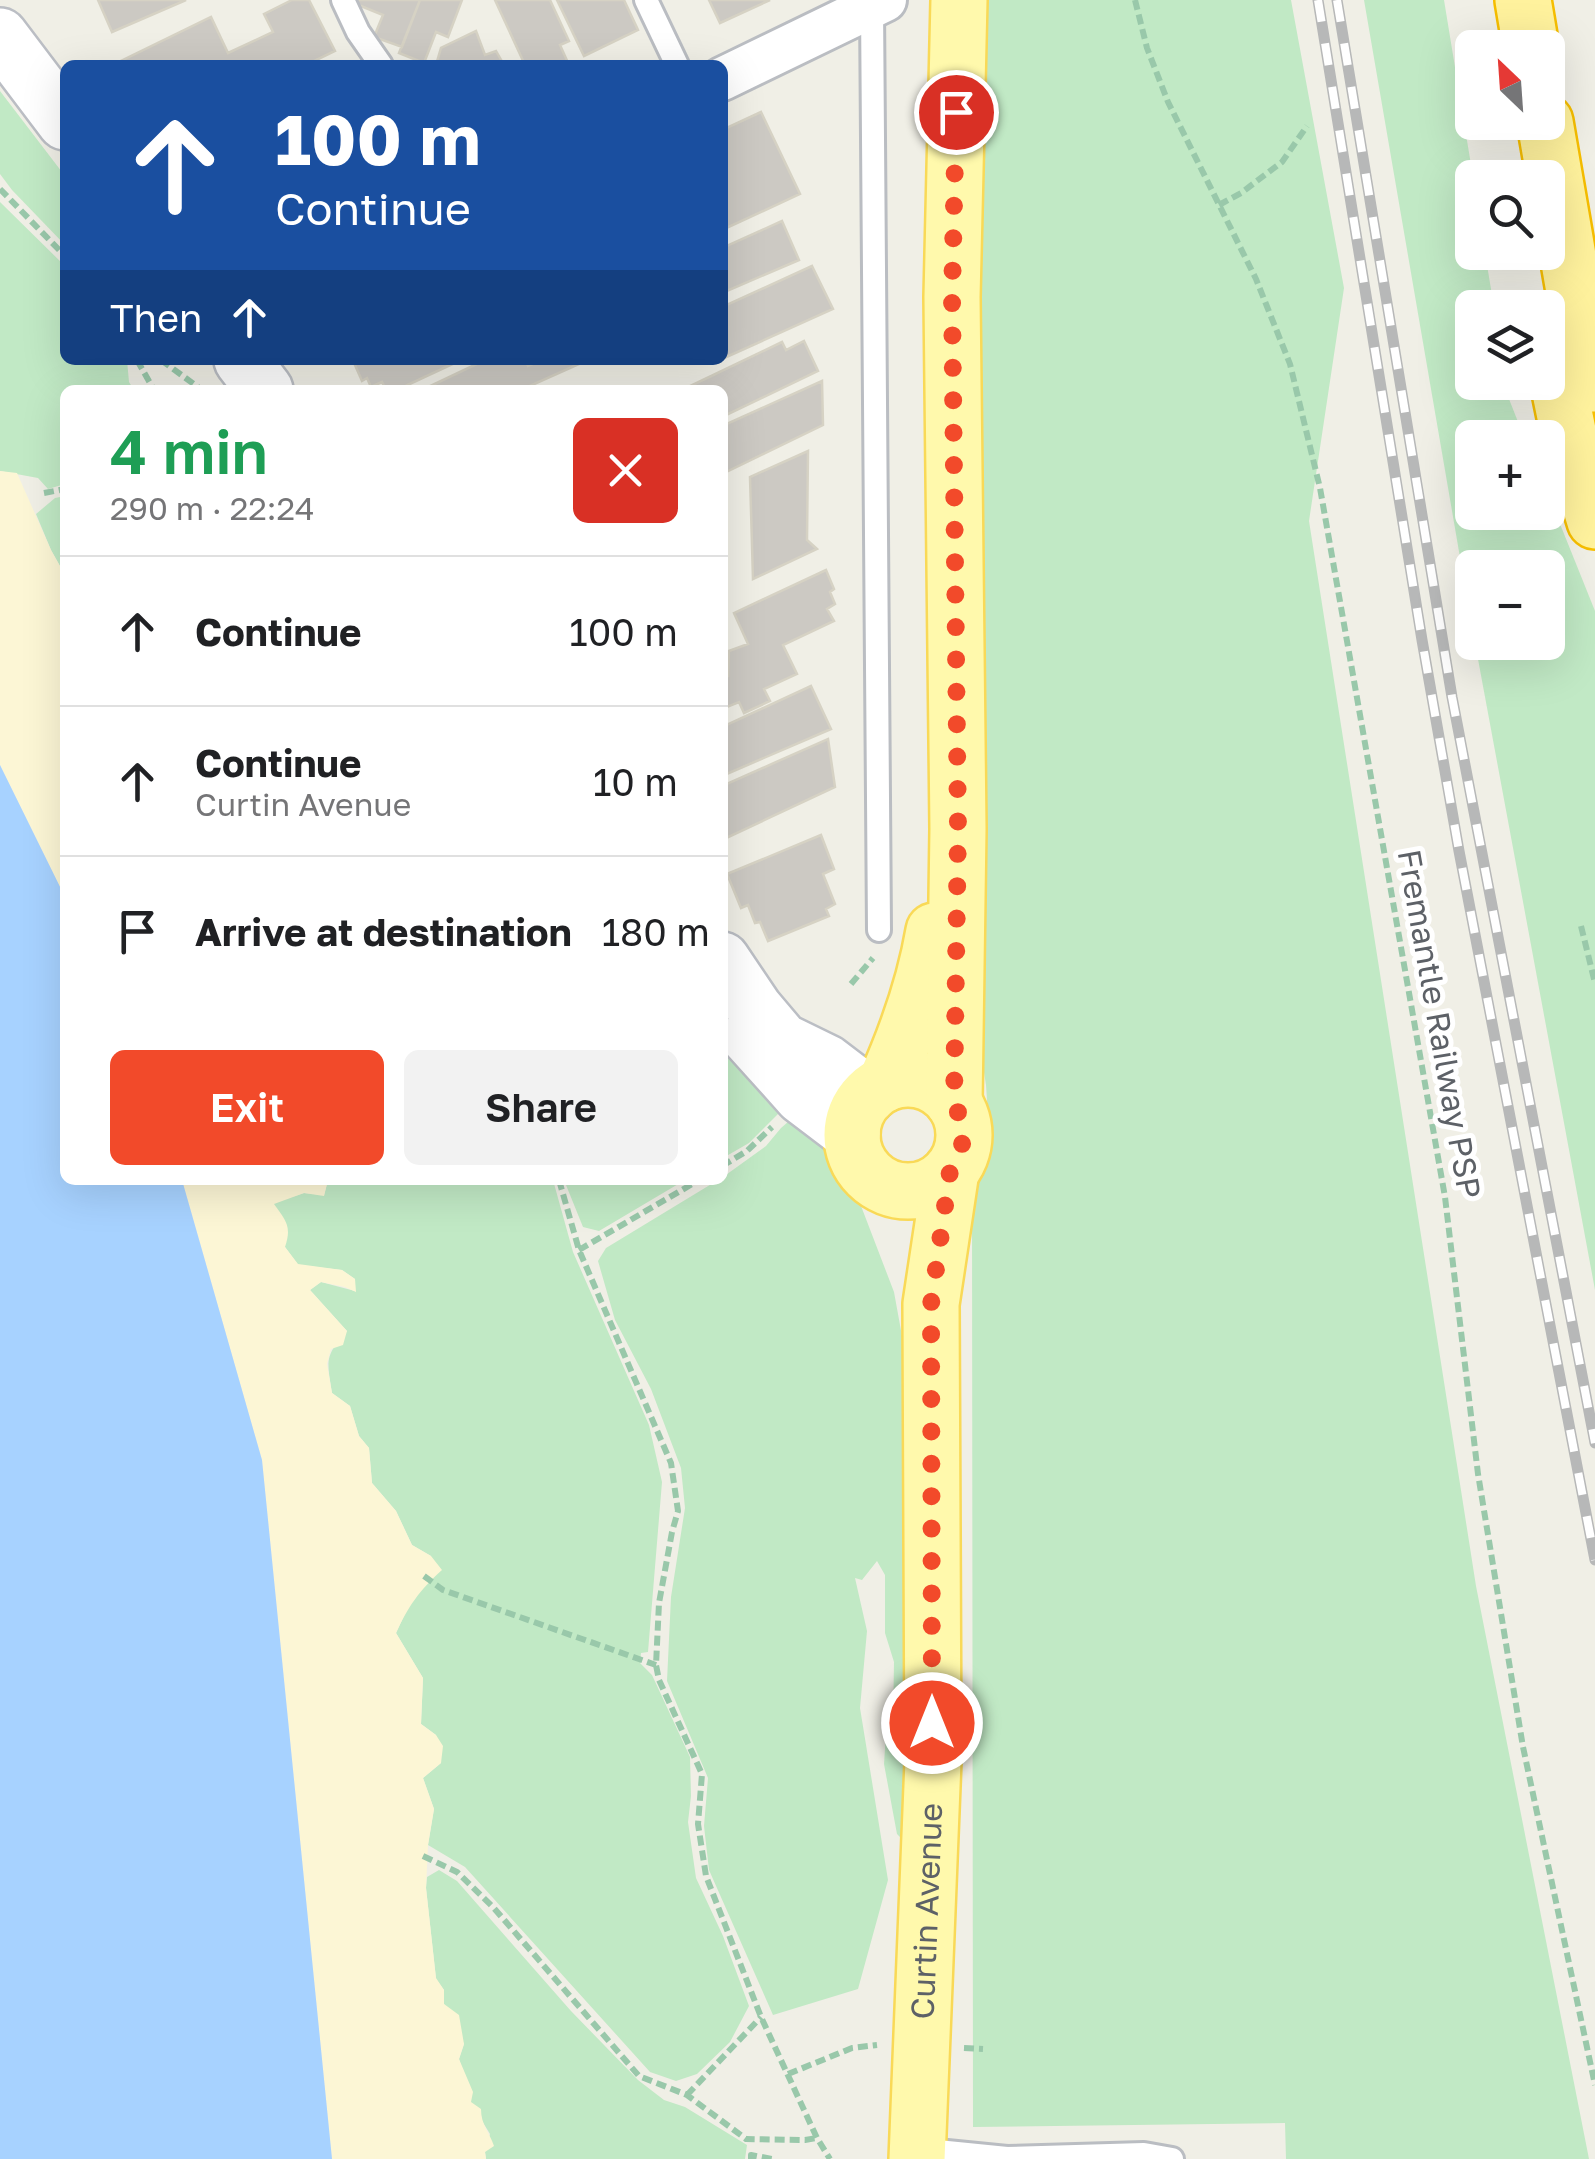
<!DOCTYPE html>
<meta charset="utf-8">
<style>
body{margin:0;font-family:"Golos Text",sans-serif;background:#f2f2f2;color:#202124;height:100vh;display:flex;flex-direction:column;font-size:38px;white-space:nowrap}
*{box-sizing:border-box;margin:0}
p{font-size:32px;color:#757577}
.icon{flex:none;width:55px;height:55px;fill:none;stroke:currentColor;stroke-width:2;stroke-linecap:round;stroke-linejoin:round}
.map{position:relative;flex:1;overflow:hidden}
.panel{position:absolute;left:60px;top:385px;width:668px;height:800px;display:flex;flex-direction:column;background:#fff;border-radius:15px;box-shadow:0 10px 40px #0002}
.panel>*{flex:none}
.banner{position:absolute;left:60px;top:60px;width:668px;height:305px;border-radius:15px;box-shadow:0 10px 40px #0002;background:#1a4fa0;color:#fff;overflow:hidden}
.needle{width:65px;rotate:335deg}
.tools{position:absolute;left:1455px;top:30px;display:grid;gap:20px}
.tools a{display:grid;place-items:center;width:110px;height:110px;border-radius:15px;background:#fff;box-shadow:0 10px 40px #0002;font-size:50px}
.pin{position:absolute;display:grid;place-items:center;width:85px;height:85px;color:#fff;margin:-42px;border:5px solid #fff;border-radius:50%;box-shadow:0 2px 10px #0007}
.me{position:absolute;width:110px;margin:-55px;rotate:0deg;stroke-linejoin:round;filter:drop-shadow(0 0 8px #0008)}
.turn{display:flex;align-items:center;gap:35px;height:210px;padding:0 50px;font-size:45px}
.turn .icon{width:130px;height:130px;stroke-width:2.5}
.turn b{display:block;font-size:70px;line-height:85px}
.then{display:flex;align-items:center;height:95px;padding:0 50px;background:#0003;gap:20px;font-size:38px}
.round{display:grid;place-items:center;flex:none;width:105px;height:105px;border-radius:15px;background:#f2f2f2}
.summary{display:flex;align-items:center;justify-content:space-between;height:170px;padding:0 50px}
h1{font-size:60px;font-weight:600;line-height:75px;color:#1e9e55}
.button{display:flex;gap:20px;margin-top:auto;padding:20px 50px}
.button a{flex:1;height:115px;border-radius:15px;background:#f24a2a;color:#fff;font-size:40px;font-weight:600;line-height:115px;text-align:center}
.button a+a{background:#f2f2f2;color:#202124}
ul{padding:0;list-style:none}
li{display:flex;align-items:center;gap:30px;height:150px;padding:0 50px;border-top:2px solid #e0e0e0}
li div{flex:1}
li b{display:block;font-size:38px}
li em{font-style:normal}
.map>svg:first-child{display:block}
.green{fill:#c1e9c5}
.sand{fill:#fcf6d5}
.water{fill:#a7d2ff}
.building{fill:#ccc9c3;stroke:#d6d2c4;stroke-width:2.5}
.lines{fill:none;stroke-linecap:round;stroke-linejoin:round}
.service-casing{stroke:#babdc2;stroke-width:28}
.minor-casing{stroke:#babdc2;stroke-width:48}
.secondary-casing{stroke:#bbbec4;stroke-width:60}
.primary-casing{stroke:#f9d957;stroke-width:60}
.trunk-casing{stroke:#f6be00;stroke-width:60}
.path{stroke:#99c8aa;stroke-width:6;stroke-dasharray:10 5;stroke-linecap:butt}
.service{stroke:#fff;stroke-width:22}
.minor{stroke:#fff;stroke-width:42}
.secondary{stroke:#fff;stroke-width:55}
.primary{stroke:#fff9ac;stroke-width:55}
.trunk{stroke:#fff29d;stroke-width:55}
.rail-casing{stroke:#b7b8b8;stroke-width:11}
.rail{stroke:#fff;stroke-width:8;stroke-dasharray:22;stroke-linecap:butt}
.route{stroke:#f24a2a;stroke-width:18;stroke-dasharray:0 32.4}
.labels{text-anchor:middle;stroke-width:10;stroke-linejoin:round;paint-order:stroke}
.street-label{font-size:32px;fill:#5d6167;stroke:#fff}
</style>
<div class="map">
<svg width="1595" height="2159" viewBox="0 0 1595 2159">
<rect width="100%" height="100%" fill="#f0efe6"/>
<path class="green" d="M968 0H1291L1344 288 1309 521 1476 1586 1589 2159H1286L1285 2123 973 2127 972 1206 989 1131 986 1085 977 1028Z
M1364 0H1444L1473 177 1472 252 1485 253 1494 307 1472 308V382L1506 383 1509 399 1524 437 1472 438V512H1548V494L1595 611V1290L1475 643 1548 642V568H1472V627Z
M0 91 65 176V245L12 190 0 174Z
M0 202 65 266V360H127L129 382 134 390H65V484L48 489 38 478 0 471Z
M65 496V575L51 550 36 514 55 498Z
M722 1029 793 1099 749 1143 723 1158Z
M803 1109 842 1173 853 1185 894 1292 912 1391 903 1840 897 1834 884 1764 886 1733 893 1724 894 1662 885 1633V1575L877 1561 862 1580 855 1578 867 1631 860 1708 888 1880 858 1989 773 2015 709 1870 704 1826 708 1778 667 1681 671 1597 685 1508 681 1468 651 1389 615 1320 598 1261 606 1248 718 1180H722L723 1177 766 1146 781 1128Z
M328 1180H553L573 1252 649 1425 662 1482 648 1652 641 1653 640 1663 652 1675 690 1757 691 1796 688 1822 696 1878 723 1936 749 2006 730 2042 697 2074 676 2081 650 2072 465 1867 428 1845 434 1809 423 1778 441 1763 436 1735 421 1724 423 1678 396 1633 409 1605 420 1591 431 1556 412 1545 396 1511 372 1483 369 1448 359 1436 350 1406 332 1393C327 1360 324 1357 347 1331L310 1290 321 1282 355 1291V1279L342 1270 298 1265 285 1247 273 1203 304 1193 324 1195Z
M564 1180H685L599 1231 583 1227Z
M439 1870 457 1881 571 2011 638 2080 664 2100 685 2107 747 2145 745 2159H486L485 2152 490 2134 471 2103 459 2059 464 2044 444 2004V1990L436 1979 426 1888 427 1877Z"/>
<path class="sand" d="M0 471 17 473 51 550 65 575V897L0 765Z
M182 1180H328L324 1196 304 1193 274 1204C286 1221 292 1226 285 1247L298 1264 342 1270 355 1279 356 1292 345 1287 321 1282 310 1290 347 1331 343 1345 331 1349 327 1364 332 1393 350 1406 359 1436 369 1448 372 1483 396 1511 412 1545 431 1556 442 1570C419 1591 409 1605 396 1633L423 1678 421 1724 436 1735 443 1746 441 1763 423 1778 434 1809 428 1845 426 1888 436 1978 444 1990V2004L459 2015 464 2044 459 2059 473 2092 471 2102 481 2109C481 2125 489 2131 494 2146L485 2152 486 2159H332L262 1460Z"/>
<path class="water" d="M0 765 65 897V1180H182L262 1460 332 2159H0Z"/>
<path class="building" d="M98 0H186L112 32Z
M292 0H309L335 51 306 65H120L119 62 211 17 228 53 273 32 264 14Z
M358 0H420L402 47 374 37 383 15 356 4Z
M420 0H462L448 37 436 32 424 63 399 53Z
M495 0H550L569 41 560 45 569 65H525Z
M557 0H624L638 30 584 56Z
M709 0H770L720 23Z
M476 31 485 55 496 51 504 65H436L441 48Z
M761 112 800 194 722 230V130Z
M782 221 799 260 722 293V248Z
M812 266 833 309 722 359V307Z
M804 341 818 371 722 417V390H682L782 342 786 350Z
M364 360H461L397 390H386L382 382 371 387 367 378 362 381 355 365Z
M485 360H525L528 366 542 360H576L579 364 521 390H422Z
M822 381 823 425 722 474V426Z
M808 451 807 540 817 549 753 579 750 477Z
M826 570 834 589 830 592 835 604 827 609 834 621 783 645 797 674 764 689 770 701 744 713 739 702 722 709V678L728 676 729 651 748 644 734 613Z
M811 686 831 729 722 776V727Z
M828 739 835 787 722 840V786Z
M821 835 834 869 823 874 835 904 826 909 829 916 768 941 760 922 755 923 748 905 741 908 727 874Z"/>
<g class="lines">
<g class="service-casing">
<path id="service" d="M343 0 358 32 381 65
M646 0 677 65
M872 6 879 930
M917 2149 1007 2158 1144 2154 1172 2159"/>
</g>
<g class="minor-casing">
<path id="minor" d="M722 79 885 0"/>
</g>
<g class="secondary-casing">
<path id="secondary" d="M0 36 65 122
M242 360 265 390
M722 960 755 1009 782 1041 827 1063 869 1095
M749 1037 802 1096 852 1134"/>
</g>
<g class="primary-casing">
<g id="primary">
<circle cx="908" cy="1135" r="56"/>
<path d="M885 1084C907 1035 925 984 934 931"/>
<path d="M954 1103 958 829 952 297 959 0"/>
<path id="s1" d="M917 2159 933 1761 931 1304 951 1171"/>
</g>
</g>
<g class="trunk-casing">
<path id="trunk" d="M1523 0 1531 48
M1545 122 1581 332 1595 384
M1548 333 1569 436 1595 521"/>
</g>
<path class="path" d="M1135 0 1147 48 1168 102 1256 279 1290 364 1320 488 1445 1197 1478 1474 1523 1747 1595 2085
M0 189 65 256
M1219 205 1241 193 1282 162 1307 126
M137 360 154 390
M161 360 202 390
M44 493 65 489
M1581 926 1595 983
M851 984 873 958
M722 1166 747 1151 772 1127
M559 1180 579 1250 671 1463 678 1511 672 1532 659 1603 656 1665 659 1680 702 1774 698 1824 706 1876 761 2017 817 2138 830 2159
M579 1250 699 1180
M424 1576 443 1590 656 1665
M423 1856 457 1872 493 1907 639 2076 687 2095 746 2139 805 2140 817 2138
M964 2048 983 2049
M788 2074 852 2048 877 2045
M687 2095 761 2017
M751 2159V2155L772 2159"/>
<use href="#service" class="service"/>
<use href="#minor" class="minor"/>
<use href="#secondary" class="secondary"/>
<use href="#primary" class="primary"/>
<use href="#trunk" class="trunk"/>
<g class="rail-casing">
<path id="rail" d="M1318 0 1422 640 1459 851 1595 1560
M1337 0 1452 697 1595 1443"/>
</g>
<use href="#rail" class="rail"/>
</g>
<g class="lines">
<path class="route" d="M932 1723 931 1304 950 1171C966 1145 967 1131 954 1103L958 829 952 297 956 112"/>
</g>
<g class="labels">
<g class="street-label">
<text transform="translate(1439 1024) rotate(80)" y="11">Fremantle Railway PSP</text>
<text dy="11" stroke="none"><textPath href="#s1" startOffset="248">Curtin Avenue</textPath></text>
</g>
</g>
</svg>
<div class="tools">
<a><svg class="needle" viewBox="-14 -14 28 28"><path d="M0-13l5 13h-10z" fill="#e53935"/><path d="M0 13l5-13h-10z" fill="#757577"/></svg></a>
<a><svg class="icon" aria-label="search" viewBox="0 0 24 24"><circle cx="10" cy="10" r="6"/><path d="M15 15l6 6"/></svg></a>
<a><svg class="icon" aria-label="layers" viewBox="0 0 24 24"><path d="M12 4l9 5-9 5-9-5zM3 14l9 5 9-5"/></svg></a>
<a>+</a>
<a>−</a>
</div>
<div class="pin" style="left:956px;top:112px;background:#d93025"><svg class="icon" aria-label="arrive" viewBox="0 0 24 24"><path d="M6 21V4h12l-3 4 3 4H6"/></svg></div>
<svg class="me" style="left:932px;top:1723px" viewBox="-20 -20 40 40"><circle r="17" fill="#f24a2a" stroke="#fff" stroke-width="3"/><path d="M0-11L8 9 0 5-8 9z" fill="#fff"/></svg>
<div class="banner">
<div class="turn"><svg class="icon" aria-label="ahead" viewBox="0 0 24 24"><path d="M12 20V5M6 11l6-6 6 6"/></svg><div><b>100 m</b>Continue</div></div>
<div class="then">Then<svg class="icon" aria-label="ahead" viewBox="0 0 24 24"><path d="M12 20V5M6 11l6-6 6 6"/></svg></div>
</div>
<section class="panel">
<div class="summary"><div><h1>4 min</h1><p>290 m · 22:24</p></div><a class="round" style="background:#d93025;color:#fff"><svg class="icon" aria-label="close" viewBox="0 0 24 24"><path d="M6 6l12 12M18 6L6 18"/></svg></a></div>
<ul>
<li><svg class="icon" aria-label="ahead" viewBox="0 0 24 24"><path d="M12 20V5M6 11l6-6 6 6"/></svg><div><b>Continue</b></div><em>100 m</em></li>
<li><svg class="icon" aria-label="ahead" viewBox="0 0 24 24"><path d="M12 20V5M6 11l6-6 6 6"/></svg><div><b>Continue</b><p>Curtin Avenue</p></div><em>10 m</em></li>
<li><svg class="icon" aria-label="arrive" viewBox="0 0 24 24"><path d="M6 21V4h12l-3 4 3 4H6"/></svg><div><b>Arrive at destination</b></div><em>180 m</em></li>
</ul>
<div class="button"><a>Exit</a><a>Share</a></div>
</section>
</div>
